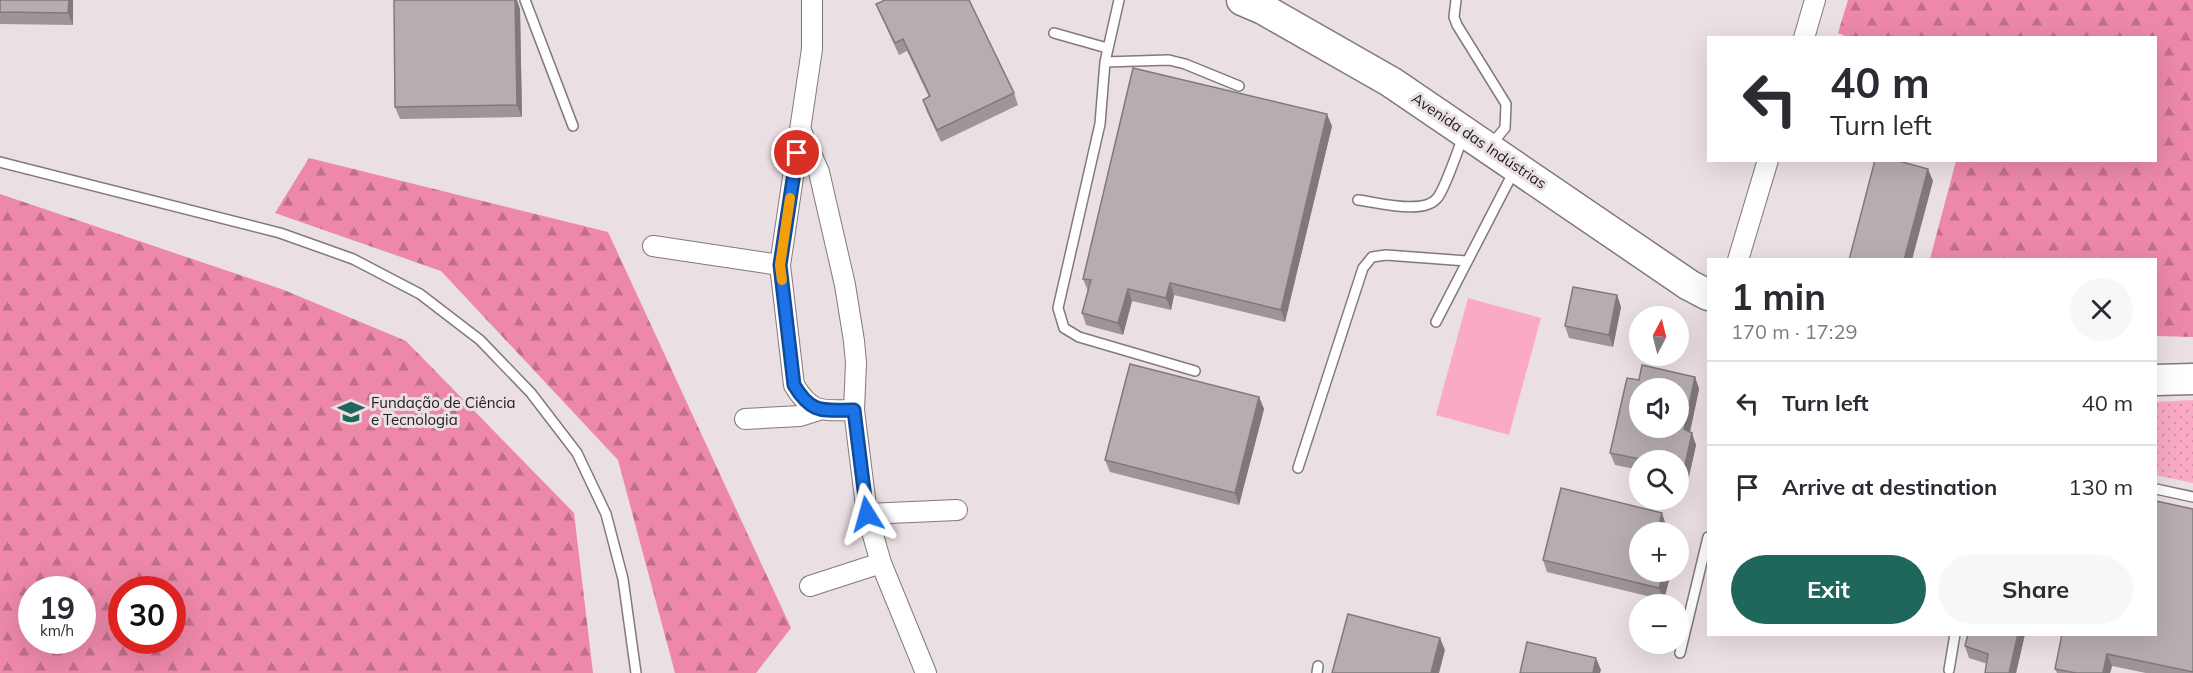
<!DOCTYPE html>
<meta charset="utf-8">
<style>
body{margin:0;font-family:Mulish,sans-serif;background:#f7f7f7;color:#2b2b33;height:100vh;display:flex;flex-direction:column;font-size:22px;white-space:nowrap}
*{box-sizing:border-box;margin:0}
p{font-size:20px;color:#7c7c81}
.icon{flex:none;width:33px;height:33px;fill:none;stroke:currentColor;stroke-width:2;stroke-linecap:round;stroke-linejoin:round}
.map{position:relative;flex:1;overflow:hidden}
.details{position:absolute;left:1707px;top:258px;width:450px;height:378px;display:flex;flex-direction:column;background:#fff;border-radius:0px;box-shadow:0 6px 24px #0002}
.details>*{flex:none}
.top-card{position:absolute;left:1707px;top:36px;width:450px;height:126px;border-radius:0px;box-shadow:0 6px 24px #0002;background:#fff;color:#2b2b33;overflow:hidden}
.needle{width:39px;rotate:7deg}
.controls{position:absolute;left:1629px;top:306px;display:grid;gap:12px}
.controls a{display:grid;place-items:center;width:60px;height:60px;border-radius:50%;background:#fff;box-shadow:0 6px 24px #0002;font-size:30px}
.speed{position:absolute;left:18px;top:576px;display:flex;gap:12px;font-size:30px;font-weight:700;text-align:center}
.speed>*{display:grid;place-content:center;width:78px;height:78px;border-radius:50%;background:#fff;box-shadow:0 6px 24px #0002;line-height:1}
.speed small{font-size:15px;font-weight:400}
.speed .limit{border:9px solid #d22;background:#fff;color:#111}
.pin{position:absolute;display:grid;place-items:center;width:51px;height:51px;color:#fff;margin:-26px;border:3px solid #fff;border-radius:50%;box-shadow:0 2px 6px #0007}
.me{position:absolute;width:66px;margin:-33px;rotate:352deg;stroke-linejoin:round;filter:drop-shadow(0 0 4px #0008)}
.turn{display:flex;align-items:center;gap:21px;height:126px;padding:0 24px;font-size:27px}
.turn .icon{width:78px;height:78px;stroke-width:2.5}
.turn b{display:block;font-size:42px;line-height:51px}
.round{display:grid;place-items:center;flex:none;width:63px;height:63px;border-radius:32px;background:#f7f7f7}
.overview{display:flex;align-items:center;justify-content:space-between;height:102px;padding:0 24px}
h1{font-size:36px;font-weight:700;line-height:45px}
.action{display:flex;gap:12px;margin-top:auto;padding:12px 24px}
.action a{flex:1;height:69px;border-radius:36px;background:#20675b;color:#fff;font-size:24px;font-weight:700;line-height:69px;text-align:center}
.action a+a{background:#f7f7f7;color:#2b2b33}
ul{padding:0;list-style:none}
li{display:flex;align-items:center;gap:18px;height:84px;padding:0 24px;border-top:2px solid #e1e1e2}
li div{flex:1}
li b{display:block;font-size:22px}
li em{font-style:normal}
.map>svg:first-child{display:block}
.grass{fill:url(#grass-dots)}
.forest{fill:url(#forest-firs);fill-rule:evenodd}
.pitch{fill:#faabc3}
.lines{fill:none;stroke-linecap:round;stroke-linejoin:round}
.lane-casing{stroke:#82797b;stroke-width:12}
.street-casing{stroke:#82797b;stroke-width:22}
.primary-casing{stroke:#82797b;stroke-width:33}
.lane{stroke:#fff;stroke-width:9}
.street{stroke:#fff;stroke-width:20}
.primary{stroke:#fff;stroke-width:30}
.wall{fill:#9d9596}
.shaded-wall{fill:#80797a}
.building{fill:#b7adaf;stroke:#80797a;stroke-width:1.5;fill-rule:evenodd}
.route-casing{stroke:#114b97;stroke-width:15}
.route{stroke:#1a73e8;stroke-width:10}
.slow{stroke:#f59e0b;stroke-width:10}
.labels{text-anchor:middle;stroke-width:6;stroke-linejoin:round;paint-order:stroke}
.street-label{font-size:15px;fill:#242021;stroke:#eadfe2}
.poi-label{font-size:15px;fill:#242021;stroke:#eadfe2;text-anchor:start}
</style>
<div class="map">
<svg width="2193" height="673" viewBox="0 0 2193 673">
<defs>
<pattern id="grass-dots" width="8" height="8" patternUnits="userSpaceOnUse" patternTransform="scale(1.5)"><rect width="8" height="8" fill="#faabc3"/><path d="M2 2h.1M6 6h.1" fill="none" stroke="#d693a7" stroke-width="1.8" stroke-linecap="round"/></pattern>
<pattern id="forest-firs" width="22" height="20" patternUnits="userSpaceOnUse" patternTransform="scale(1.5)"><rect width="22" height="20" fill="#ed88a9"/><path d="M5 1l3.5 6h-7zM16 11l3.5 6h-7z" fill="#c06f89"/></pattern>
</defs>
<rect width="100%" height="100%" fill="#eadfe2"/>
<path class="grass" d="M2193 400V483L2156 475V402Z"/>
<path class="forest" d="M1848 0H2193V337L2156 336V260L1930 259 1956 161 2156 160V38L1848 37 1838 33Z
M309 158 608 232 791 628 756 673H675L618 460 441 271 275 213Z
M0 194 284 290 406 341 574 513 593 673H0ZM32 590H82V640H32ZM122 590H172V640H122Z"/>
<path class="pitch" d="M1468 298 1541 318 1509 435 1436 415Z"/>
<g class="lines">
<g class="lane-casing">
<path id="lane" d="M525 0 573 126
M1119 0 1105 62 1100 124 1058 308 1064 328 1079 337 1195 371
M1456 0 1454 17 1457 25 1506 104 1505 128 1490 146
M1054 33 1107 48
M1105 62 1169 60 1185 64 1239 86
M0 162 280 233 353 259 420 294 480 340 531 393 577 453 606 514 623 579 636 673
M1358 200C1377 202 1425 216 1438 197 1446 186 1457 152 1463 137
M1436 322 1514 171
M1298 468 1363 268 1372 257 1386 255 1467 261
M2156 489 2193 497
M1680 653 1708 537
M1949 670 1955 634
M1317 673 1318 666"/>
</g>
<g class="street-casing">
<path id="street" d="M812 0V49L780 265 794 385C812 415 823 410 854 410L867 514 881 563 926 673
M1804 38 1815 0
M801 131 819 172 845 285 854 341 856 363 854 410
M653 246 780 265
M1738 260 1768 160
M745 419 800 416 819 410
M867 514 957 510
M810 586 881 563"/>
</g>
<g class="primary-casing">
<path id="primary" d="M1242 0 1263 9 1391 82 1689 285 1708 295
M2156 380 2193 379"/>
</g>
<use href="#lane" class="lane"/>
<use href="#street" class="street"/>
<use href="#primary" class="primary"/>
</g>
<path class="wall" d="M0 0H73V25L0 24Z
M876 4 1014 93 1018 105 941 142 927 112 923 100 929 97 907 51 899 55 881 16Z
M520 9 522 117 400 119 395 107Z
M1332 126 1285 322 1174 295 1171 310 1132 301 1123 335 1086 325 1082 313 1088 291 1083 279Z
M1617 295 1621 307 1613 347 1569 338 1565 326Z
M1695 377 1699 389 1690 432 1696 445 1688 481 1678 479V460H1640V470L1615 465 1610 453Z
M1259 397 1264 409 1239 505 1110 472 1105 460Z
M2193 509V673H2146L2112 666 2110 673H2057L2055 669Z
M1666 525V527L1674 529 1675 532H1640V572H1671L1664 600 1547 572 1543 560Z
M1968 634H2025L2016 673 1969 658 1965 646Z"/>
<path class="shaded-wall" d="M69 0H73V25L68 13Z
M515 0H517L520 9 522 117 517 105Z
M1327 114 1332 126 1285 322 1281 310Z
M1928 169 1933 181 1912 260H1904Z
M1170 283 1174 295 1171 310 1166 298Z
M1128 289 1132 301 1123 335 1118 323Z
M1617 295 1621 307 1613 347 1609 335Z
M1695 377 1699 389 1688 441 1684 429Z
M1259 397 1264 409 1239 505 1235 493Z
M1692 433 1696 445 1688 481 1684 469Z
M1662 513 1666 525 1664 532 1659 525Z
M1664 572H1671L1664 600 1659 588Z
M2018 634H2025L2016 673H2009Z
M1440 638 1445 650 1439 673H1431Z
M2107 654 2112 666 2110 673H2103Z
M1596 658 1601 670 1600 673H1593Z"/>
<path class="building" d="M0 0H69L68 13 0 12Z
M394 0H515L517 105 395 107Z
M885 0H969L1014 93 937 130 923 100 930 96 903 39 895 43 876 4Z
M1133 68 1327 114 1281 310 1170 283 1166 298 1128 289 1118 323 1082 313 1091 280 1083 279Z
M1875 160H1895L1928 169 1904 260H1849Z
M1573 287 1617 295 1609 335 1565 326Z
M1130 364 1259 397 1235 493 1105 460Z
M1642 365 1695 377 1684 429 1692 433 1684 469 1678 468V460H1645L1610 453 1627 378 1639 380ZM1640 388H1678V428H1640Z
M1561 488 1662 513 1659 525 1674 529 1673 532H1640V572H1664L1659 588 1543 560Z
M2156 501 2193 509V672L2107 654 2103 673H2076L2055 669 2062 634H2156Z
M1348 614 1440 638 1431 673H1332Z
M1968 634H2018L2009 673H1985L1988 654 1965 646Z
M1527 642 1596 658 1593 673H1520Z"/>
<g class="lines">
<g class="route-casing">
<path id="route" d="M797 153 780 265 794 385C812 415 823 410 854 410L867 514"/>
</g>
<use href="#route" class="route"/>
<path class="slow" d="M782 280 780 265 790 198"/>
</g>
<defs>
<g id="university-bare" transform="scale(2.07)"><path d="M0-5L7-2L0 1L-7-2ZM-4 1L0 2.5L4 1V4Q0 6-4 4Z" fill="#20675b" stroke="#eadfe2" stroke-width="2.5" paint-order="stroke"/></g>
</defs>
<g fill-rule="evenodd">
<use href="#university-bare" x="351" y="412"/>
</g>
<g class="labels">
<g class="street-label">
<text transform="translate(1479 141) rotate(34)" y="5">Avenida das Indústrias</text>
</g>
<g class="poi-label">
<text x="371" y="408">Fundação de Ciência<tspan x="371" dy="17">e Tecnologia</tspan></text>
</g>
</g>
</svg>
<div class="controls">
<a><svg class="needle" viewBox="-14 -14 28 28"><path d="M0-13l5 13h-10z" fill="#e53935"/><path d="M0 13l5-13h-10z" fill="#7c7c81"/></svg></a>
<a><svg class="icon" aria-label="sound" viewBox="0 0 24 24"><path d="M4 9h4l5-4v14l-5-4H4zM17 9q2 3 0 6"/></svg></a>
<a><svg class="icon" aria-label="search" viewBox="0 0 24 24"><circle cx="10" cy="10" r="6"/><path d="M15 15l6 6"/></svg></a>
<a>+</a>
<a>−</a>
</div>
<div class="speed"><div>19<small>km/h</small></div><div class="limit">30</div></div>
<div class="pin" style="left:797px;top:153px;background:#d93025"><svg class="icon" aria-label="arrive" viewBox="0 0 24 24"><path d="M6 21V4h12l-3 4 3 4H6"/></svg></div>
<svg class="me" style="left:867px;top:514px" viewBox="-20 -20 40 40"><path d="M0-17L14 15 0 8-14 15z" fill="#1a73e8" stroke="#fff" stroke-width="4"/></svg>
<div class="top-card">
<div class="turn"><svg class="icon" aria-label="left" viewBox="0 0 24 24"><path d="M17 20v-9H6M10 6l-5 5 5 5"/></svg><div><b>40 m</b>Turn left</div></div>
</div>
<section class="details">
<div class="overview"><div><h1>1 min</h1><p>170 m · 17:29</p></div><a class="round"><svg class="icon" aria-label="close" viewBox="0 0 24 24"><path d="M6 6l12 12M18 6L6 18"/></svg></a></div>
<ul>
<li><svg class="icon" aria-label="left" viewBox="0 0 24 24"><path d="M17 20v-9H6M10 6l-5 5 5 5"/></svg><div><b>Turn left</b></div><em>40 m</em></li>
<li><svg class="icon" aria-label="arrive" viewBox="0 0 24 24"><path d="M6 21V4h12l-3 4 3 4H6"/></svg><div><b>Arrive at destination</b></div><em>130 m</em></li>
</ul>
<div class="action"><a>Exit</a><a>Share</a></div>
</section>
</div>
